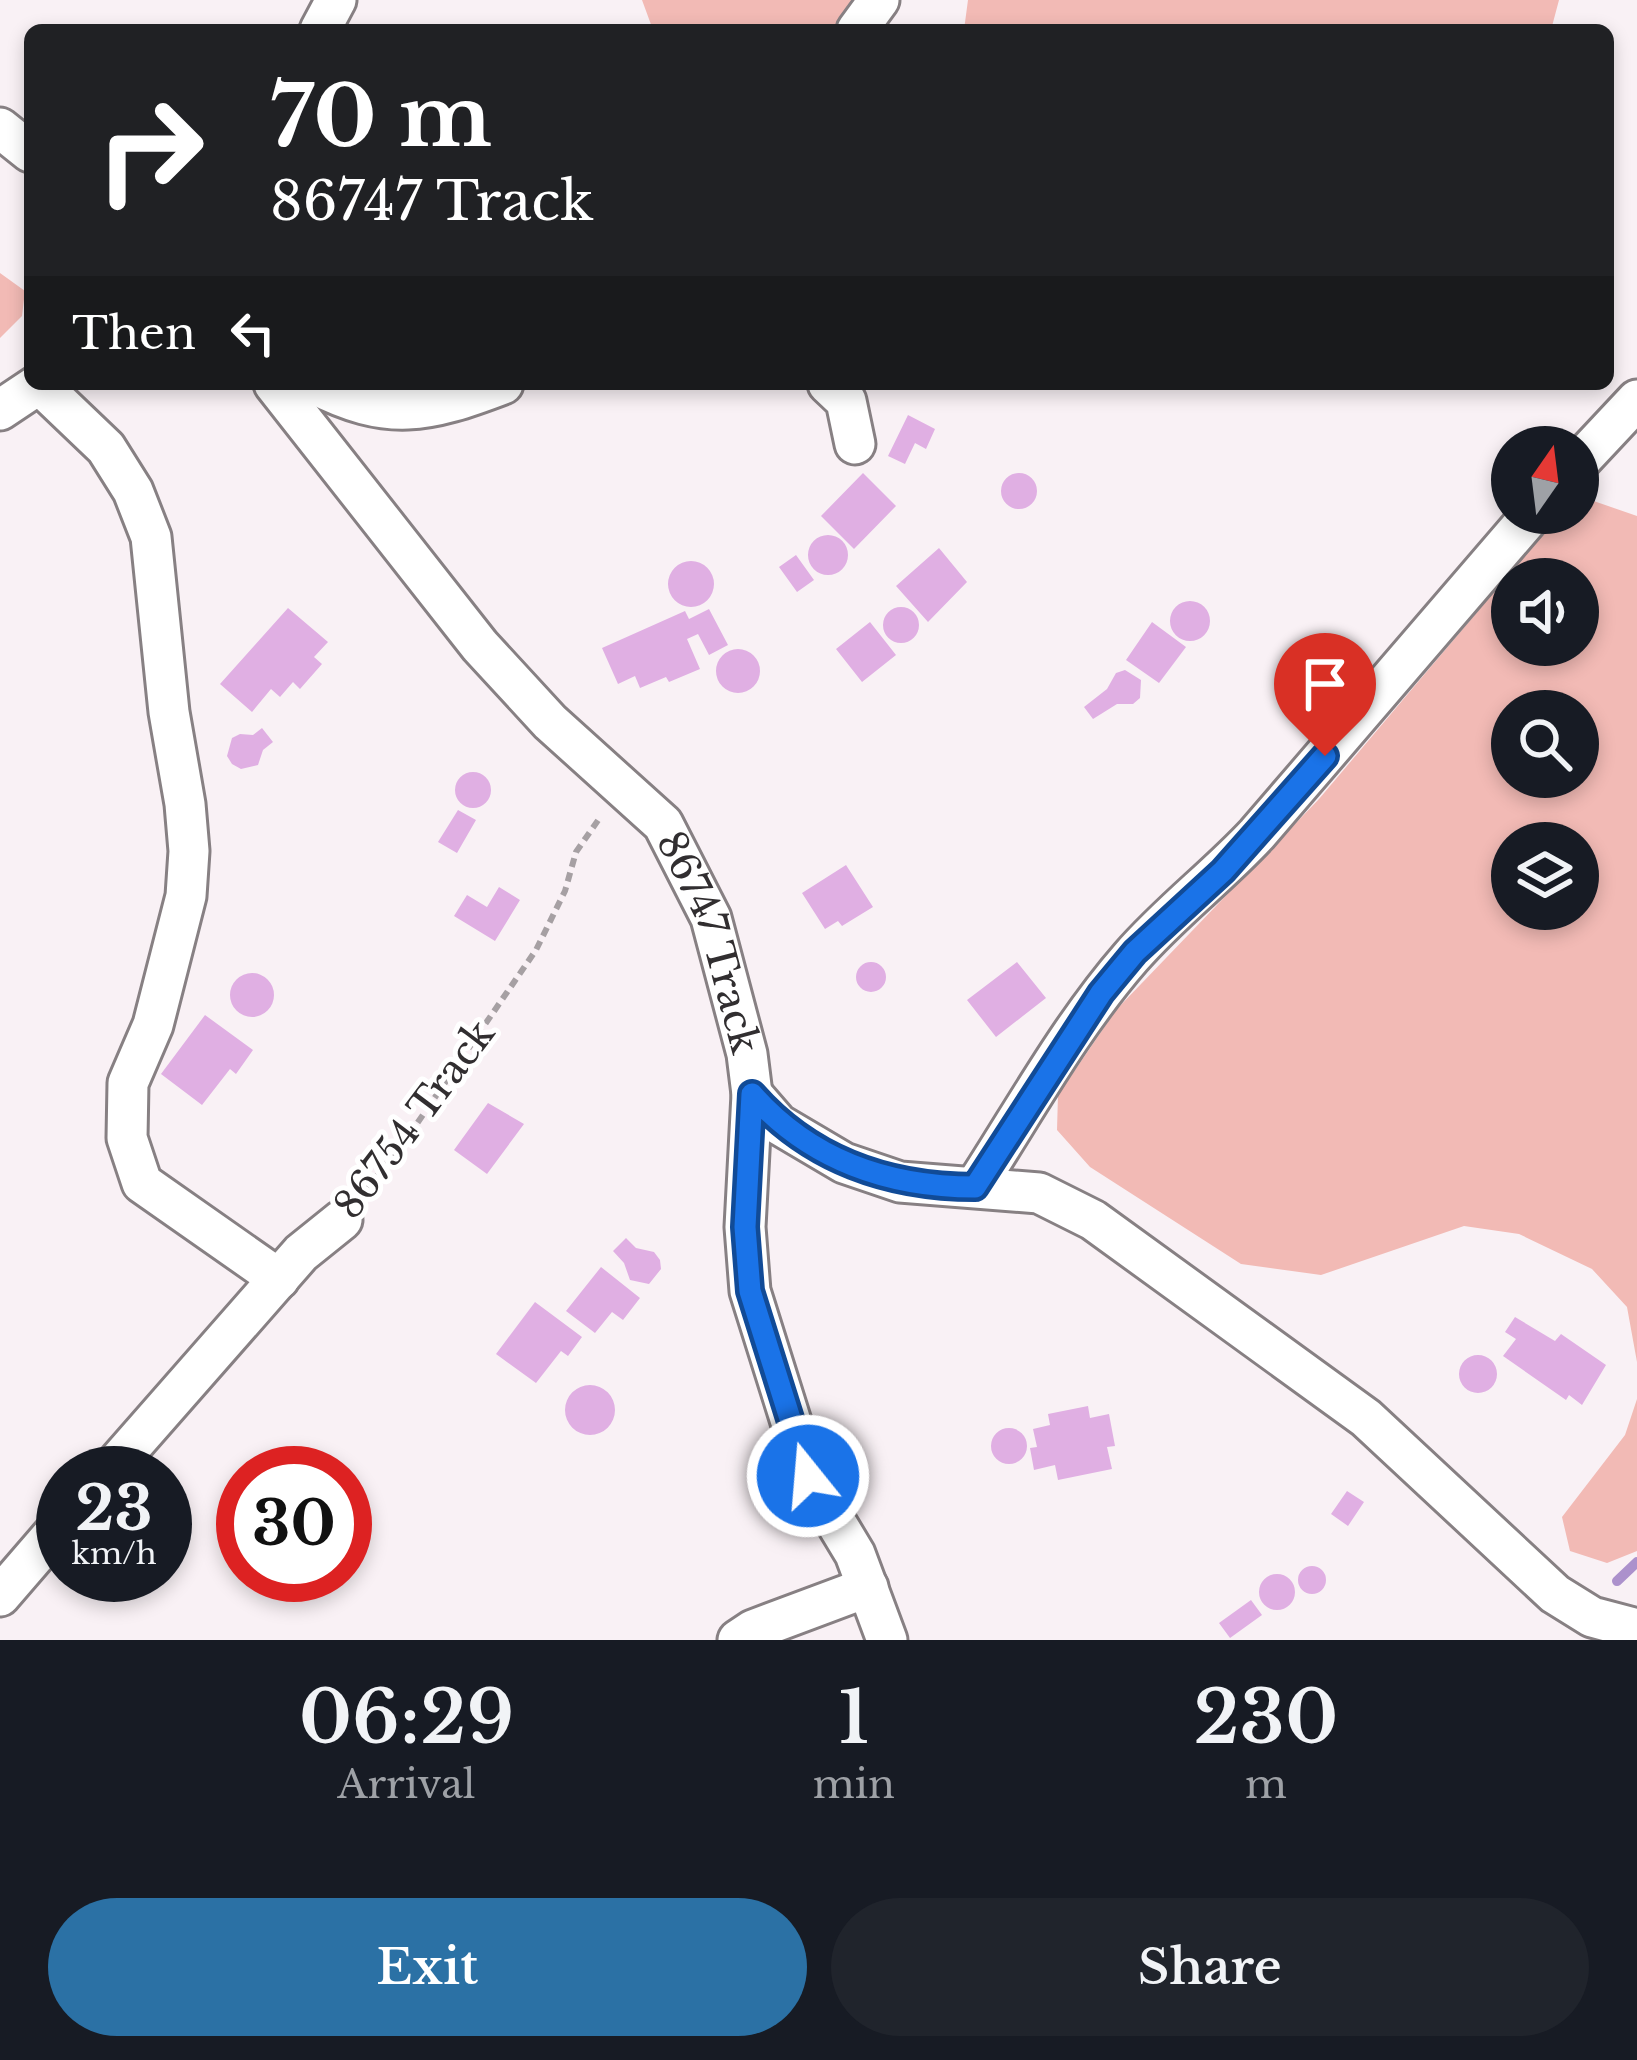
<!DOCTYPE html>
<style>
body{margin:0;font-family:"Libre Baskerville",serif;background:#20242c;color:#f1f3f6;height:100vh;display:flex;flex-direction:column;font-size:45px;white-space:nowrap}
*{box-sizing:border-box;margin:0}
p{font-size:39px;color:#9ea1a6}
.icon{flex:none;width:66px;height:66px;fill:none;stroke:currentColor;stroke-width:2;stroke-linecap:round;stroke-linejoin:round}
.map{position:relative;height:1640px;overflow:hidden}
.side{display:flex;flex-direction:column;background:#171b24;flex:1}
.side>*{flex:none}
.hud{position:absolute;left:24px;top:24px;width:1590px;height:366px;border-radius:18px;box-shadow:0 6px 18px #0003;background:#202124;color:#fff;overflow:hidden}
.needle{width:78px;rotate:14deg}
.tools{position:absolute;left:1491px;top:426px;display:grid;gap:24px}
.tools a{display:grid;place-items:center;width:108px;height:108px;border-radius:50%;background:#171b24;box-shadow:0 6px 18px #0003;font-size:60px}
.speed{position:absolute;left:36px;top:1446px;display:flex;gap:24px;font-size:60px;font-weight:700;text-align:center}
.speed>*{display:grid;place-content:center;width:156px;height:156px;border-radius:50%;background:#171b24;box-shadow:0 6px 18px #0003;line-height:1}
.speed small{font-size:30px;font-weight:400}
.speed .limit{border:18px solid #d22;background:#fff;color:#111}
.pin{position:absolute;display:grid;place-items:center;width:102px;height:102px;color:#fff;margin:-123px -51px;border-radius:50% 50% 50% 0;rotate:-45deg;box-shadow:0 0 12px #0007}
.pin .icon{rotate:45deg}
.me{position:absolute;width:132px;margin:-66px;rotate:343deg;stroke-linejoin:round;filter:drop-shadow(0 0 9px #0008)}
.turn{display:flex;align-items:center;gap:42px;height:252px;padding:0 48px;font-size:54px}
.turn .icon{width:156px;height:156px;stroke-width:2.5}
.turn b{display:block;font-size:84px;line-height:102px}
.then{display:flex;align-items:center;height:114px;padding:0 48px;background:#0003;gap:24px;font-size:45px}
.eta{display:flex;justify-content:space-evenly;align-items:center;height:204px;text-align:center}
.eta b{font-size:72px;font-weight:600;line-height:84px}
.primary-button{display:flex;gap:24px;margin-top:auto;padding:24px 48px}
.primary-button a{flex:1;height:138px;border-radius:72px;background:#2b71a5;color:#fff;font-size:48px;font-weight:600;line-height:138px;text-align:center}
.primary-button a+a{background:#20242c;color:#f1f3f6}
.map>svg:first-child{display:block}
.green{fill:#f2bab5;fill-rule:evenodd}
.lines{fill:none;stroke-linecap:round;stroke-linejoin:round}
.stream{stroke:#ac91cc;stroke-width:10}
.building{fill:#e0afe3}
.minor-casing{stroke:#878083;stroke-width:45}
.path{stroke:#a6a0a3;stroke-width:6;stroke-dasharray:9 6;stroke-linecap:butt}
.minor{stroke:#fff;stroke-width:39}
.route-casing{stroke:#114b97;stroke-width:30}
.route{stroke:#1a73e8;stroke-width:21}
.labels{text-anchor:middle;stroke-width:10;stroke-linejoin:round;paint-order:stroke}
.street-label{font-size:39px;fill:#312e30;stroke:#fff}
</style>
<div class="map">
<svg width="1637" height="1640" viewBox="0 0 1637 1640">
<rect width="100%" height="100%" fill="#f9f1f5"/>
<path class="green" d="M642 0H852L832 30H653Z
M968 0H1559L1551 30H964Z
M0 273 25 291 22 316 0 338Z
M1585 498 1637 516V1362L1627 1307 1592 1269 1519 1234 1464 1226 1321 1275 1241 1264 1090 1167 1057 1130 1058 1095 1116 1010 1319 799 1561 513H1578V502ZM1578 579V645H1512V579ZM1578 711V777H1512V711ZM1578 843V909H1512V843Z
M1637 1399V1551L1607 1563 1570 1551 1562 1517 1625 1435Z"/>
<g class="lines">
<path class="stream" d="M1617 1581 1637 1562"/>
</g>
<path class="building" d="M908 415 935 429 926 449 915 443 905 464 888 456Z
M1001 491a18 18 0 1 1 36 0a18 18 0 1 1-36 0Z
M863 473 896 506 854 549 821 516Z
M808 555a20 20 0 1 1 40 0a20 20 0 1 1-40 0Z
M939 548 967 582 928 622 896 586Z
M796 555 814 580 797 592 779 567Z
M668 584a23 23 0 1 1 46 0a23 23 0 1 1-46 0Z
M1170 621a20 20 0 1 1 40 0a20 20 0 1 1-40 0Z
M883 625a18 18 0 1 1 36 0a18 18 0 1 1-36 0Z
M288 608 328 642 314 657 322 664 300 689 293 682 280 697 271 689 252 712 220 684Z
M709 609 728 645 709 655 698 634 687 639 700 669 669 682 666 677 640 688 635 676 618 684 602 648 685 611 689 619Z
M870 622 896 655 862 682 836 649Z
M1152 622 1186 647 1159 683 1126 660Z
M716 671a22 22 0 1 1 44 0a22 22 0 1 1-44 0Z
M1125 670 1141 680 1140 698 1133 704H1117L1093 719 1084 707 1107 689 1116 673Z
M262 728 273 742 263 750 258 765 241 769 232 764 227 756 232 738 240 734 253 735Z
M455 790a18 18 0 1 1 36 0a18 18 0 1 1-36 0Z
M458 810 476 820 457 853 438 842Z
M846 865 873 907 842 926 838 921 825 929 802 893Z
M499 887 520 900 495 941 454 916 467 895 487 907Z
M1017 962 1046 998 996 1037 967 1000Z
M856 977a15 15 0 1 1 30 0a15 15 0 1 1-30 0Z
M230 995a22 22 0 1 1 44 0a22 22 0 1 1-44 0Z
M205 1015 253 1050 236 1074 230 1069 202 1105 161 1074Z
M488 1103 524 1124 487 1174 454 1150Z
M626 1238 636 1248 654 1252 660 1260 661 1269 649 1284 630 1280 624 1263 613 1251Z
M601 1267 640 1298 623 1320 612 1312 595 1333 566 1311Z
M535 1302 582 1337 568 1356 561 1351 536 1383 496 1354Z
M1515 1317 1555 1341 1561 1334 1606 1365 1582 1405 1569 1395 1566 1400 1503 1356 1516 1339 1505 1332Z
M1459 1374a19 19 0 1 1 38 0a19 19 0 1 1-38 0Z
M565 1410a25 25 0 1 1 50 0a25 25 0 1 1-50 0Z
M1088 1406 1090 1418 1109 1414 1115 1446 1107 1447 1112 1469 1058 1480 1055 1465 1034 1470 1030 1448 1037 1447 1033 1429 1050 1425 1048 1414Z
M991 1446a18 18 0 1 1 36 0a18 18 0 1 1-36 0Z
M1347 1491 1364 1502 1348 1526 1331 1514Z
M1298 1580a14 14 0 1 1 28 0a14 14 0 1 1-28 0Z
M1259 1592a18 18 0 1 1 36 0a18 18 0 1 1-36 0Z
M1251 1600 1262 1615 1230 1638 1219 1623Z"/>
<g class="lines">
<g class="minor-casing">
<g id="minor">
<path d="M320 30 336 0"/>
<path d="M857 30 879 0"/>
<path d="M0 128 30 152"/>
<path id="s1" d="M274 384 480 646 550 722 663 824 711 918 747 1054 752 1094 745 1227 750 1291 808 1476 855 1554 887 1640"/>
<path d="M314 384C388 422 427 413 503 384"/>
<path d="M828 384 846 401 855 444"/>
<path d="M0 410 39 384 106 448 133 491 151 537 169 712 185 804 189 851 186 896 153 1025 128 1083 127 1138 142 1183 279 1279"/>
<path d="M1578 463 1637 400"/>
<path d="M752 1094 778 1124 844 1163 900 1182 1039 1193 1093 1220 1366 1418 1555 1594 1592 1617 1637 1629"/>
<path d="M975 1187C1025 1110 1070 1027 1131 957 1169 913 1217 877 1257 834L1533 513"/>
<path d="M108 1473 301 1253 342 1220"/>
<path d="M0 1596 63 1523"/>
<path d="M738 1640 753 1630 868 1587"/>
</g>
</g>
<path class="path" d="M363 1194 416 1125 536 950 565 891 576 852 601 816"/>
<use href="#minor" class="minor"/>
</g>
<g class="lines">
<g class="route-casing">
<path id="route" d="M808 1476 750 1291 745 1227 752 1094C810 1160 889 1187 975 1187L1101 993 1135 952 1223 871 1325 756"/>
</g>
<use href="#route" class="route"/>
</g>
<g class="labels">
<g class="street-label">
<text dy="14" stroke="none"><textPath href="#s1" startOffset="717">86747 Track</textPath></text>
<text transform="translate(414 1119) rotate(-53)" y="14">86754 Track</text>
</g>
</g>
</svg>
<div class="tools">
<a><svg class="needle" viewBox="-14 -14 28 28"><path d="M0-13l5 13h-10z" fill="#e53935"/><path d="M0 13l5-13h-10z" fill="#9ea1a6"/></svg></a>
<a><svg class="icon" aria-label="sound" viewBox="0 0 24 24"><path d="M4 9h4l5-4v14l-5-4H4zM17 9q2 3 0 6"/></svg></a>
<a><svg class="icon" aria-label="search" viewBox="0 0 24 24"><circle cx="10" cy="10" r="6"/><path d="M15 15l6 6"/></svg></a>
<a><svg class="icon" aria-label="layers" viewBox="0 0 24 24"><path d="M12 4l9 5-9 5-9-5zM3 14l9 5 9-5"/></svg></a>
</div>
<div class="speed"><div>23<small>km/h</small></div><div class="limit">30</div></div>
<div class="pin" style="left:1325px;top:756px;background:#d93025"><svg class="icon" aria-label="arrive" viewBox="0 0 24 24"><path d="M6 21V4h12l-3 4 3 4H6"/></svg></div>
<svg class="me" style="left:808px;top:1476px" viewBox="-20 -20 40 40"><circle r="17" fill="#1a73e8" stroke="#fff" stroke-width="3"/><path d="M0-11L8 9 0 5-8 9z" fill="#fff"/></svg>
<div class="hud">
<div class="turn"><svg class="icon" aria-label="right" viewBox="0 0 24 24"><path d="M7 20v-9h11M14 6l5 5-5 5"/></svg><div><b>70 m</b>86747 Track</div></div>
<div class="then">Then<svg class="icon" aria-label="left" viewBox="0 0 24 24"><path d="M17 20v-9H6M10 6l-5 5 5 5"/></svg></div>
</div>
</div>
<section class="side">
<div class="eta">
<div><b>06:29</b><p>Arrival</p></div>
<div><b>1</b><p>min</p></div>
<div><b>230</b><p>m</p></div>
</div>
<div class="primary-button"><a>Exit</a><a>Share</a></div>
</section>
